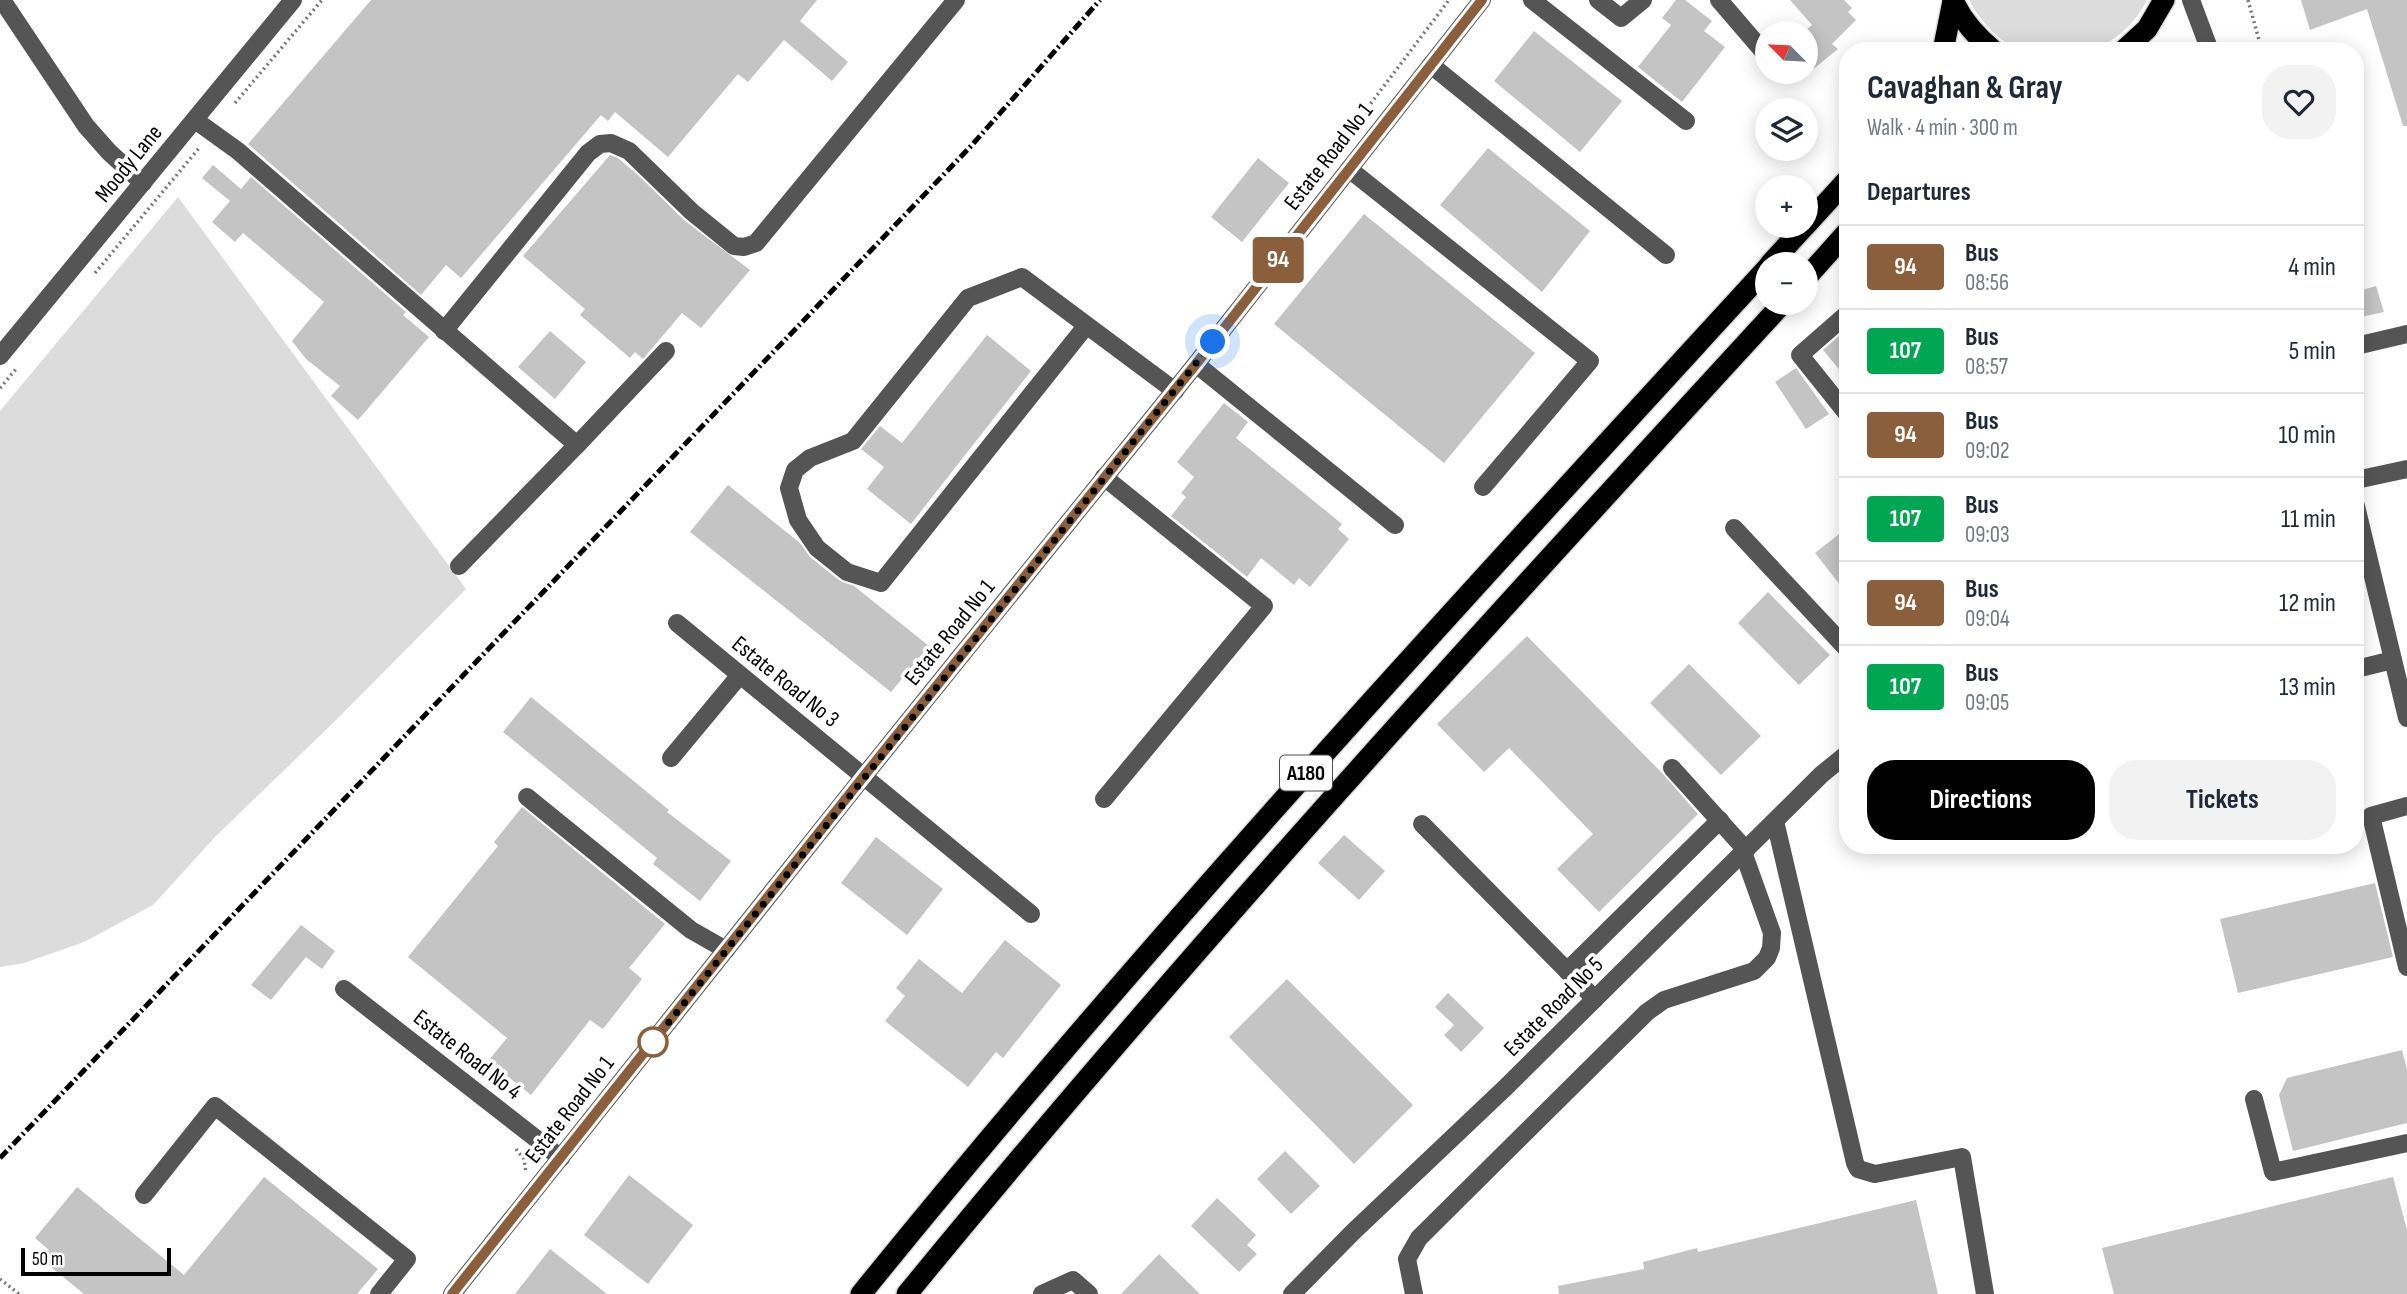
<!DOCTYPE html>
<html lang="en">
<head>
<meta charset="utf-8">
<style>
  :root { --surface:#fff; --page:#f2f2f3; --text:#1f2937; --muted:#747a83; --line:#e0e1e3; --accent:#000 }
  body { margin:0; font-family:"Sofia Sans Condensed",sans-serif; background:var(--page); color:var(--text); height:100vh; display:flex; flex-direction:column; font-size:26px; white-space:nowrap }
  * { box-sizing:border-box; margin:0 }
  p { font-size:23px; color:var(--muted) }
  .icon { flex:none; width:38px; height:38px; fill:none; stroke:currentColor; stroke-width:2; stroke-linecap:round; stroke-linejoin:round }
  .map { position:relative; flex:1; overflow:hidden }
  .details { position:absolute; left:1839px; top:42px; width:525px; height:812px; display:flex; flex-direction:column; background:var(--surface); border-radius:28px; box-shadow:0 4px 18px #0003 }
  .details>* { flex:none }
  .badge { padding:0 14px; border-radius:5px; font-size:24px; line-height:46px }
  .needle { width:46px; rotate:294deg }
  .buttons { position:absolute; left:1755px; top:21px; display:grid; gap:14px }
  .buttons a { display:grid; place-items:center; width:63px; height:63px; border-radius:50%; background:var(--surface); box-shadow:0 4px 18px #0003; font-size:35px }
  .scale { position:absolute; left:21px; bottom:18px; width:150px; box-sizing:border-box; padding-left:7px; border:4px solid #000; border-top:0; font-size:19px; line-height:24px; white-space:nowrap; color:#000; -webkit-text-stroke:5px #fff; paint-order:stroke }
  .you { position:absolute; width:35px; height:35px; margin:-18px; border:5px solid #fff; border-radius:50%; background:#1a73e8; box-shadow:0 0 0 10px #1a73e833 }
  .map>.badge { position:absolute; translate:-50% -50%; box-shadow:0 0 0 4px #fff }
  h2 { padding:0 28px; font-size:26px; line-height:63px }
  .round { display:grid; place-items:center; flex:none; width:74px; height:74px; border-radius:28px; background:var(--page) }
  .headline { display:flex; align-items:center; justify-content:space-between; height:119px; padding:0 28px }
  h1 { font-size:33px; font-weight:700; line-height:52px }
  .primary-button { display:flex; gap:14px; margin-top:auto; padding:14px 28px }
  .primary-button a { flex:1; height:80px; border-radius:28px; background:var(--accent); color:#fff; font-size:28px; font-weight:700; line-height:80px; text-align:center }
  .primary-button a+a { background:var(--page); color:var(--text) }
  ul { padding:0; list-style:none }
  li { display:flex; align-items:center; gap:21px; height:84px; padding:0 28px; border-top:2px solid var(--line) }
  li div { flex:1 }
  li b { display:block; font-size:26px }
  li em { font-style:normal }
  li .badge { min-width:77px; font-weight:700; text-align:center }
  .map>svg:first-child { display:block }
</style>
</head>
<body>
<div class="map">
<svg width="2407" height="1294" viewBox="0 0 2407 1294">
  <rect width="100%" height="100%" fill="#fff"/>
  <!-- green -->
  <g fill="#dcdcdc">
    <path d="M 1969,0 L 2147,0 C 2135,24 2115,42 2089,51 C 2069,51 2047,54 2027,51 C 2002,47 1980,21 1969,0 Z"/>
    <polygon points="178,197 466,589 335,721 215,837 153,905 84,942 24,963 0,967 0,411"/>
  </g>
  <!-- building -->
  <g fill="#c4c4c4">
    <polygon points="371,0 817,0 800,21 848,62 832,81 784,40 748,82 738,74 668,157 615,112 608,121 601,115 461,278 446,265 421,295 248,144"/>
    <polygon points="1676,0 1685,0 1712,21 1704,31 1725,47 1682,102 1638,67 1671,25 1662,18"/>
    <polygon points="1790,0 1844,0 1852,8 1848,12 1856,20 1832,44 1838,49 1806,75 1806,30 1812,25"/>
    <polygon points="2301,0 2407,0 2407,126 2403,126 2367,9 2310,30"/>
    <polygon points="1534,31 1622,101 1580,152 1494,81"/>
    <polygon points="1488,148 1590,231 1542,292 1440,205"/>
    <polygon points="610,155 618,158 639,176 685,221 750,270 701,328 682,313 643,359 635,352 630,358 580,315 585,309 523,256"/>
    <polygon points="1258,158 1289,183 1242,242 1211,217"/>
    <polygon points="213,165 241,189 251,177 406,312 403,315 429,337 358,420 331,396 340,386 306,359 292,341 324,302 243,233 235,242 212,222 230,201 202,178"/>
    <polygon points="1364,214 1535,353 1444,463 1274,324"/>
    <polygon points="2376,286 2384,312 2356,318 2356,292"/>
    <polygon points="1848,328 1848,380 1823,350"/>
    <polygon points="550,331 586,362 555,399 518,367"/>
    <polygon points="987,335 1031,371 911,524 867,489 884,467 861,449 880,426 902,443"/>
    <polygon points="1796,368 1829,414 1806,429 1775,382"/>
    <polygon points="1224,403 1248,422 1236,438 1342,524 1338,529 1349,539 1310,587 1299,578 1294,585 1261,558 1247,577 1171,516 1186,497 1181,493 1194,477 1177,462"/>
    <polygon points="728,485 800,543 810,557 840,581 854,586 929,646 891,692 690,532"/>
    <polygon points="1848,527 1848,595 1815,553"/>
    <polygon points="1768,592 1830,655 1799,685 1738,623"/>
    <polygon points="1527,636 1663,774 1698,814 1599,912 1557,869 1593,834 1509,748 1484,772 1437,724"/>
    <polygon points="1689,664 1761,736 1721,775 1650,703"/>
    <polygon points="531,697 669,810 667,812 731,861 700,901 653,864 657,858 503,732"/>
    <polygon points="522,807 665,924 629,968 642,979 603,1029 590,1020 531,1095 488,1061 507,1038 408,957 498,846 494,842"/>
    <polygon points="1344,835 1385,871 1359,900 1318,863"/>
    <polygon points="876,837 943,889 907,935 841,883"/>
    <polygon points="2375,883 2393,957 2238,993 2220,919"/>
    <polygon points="301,925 335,951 322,969 306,957 271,1000 251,985"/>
    <polygon points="1005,940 1061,985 1003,1058 996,1052 968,1087 885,1021 905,996 896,988 919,959 962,993"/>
    <polygon points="1287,979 1413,1105 1354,1164 1229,1037"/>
    <polygon points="1448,993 1484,1028 1461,1052 1444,1035 1454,1025 1435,1007"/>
    <polygon points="2402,1050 2407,1069 2407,1123 2293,1151 2279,1095 2287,1078"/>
    <polygon points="1285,1151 1320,1186 1291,1214 1257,1179"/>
    <polygon points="629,1175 693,1225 648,1284 584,1235"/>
    <polygon points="264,1177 378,1269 357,1294 84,1294 41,1259 49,1250 35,1238 77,1187 184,1275"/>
    <polygon points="2393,1177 2407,1230 2407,1294 2114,1294 2102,1248"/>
    <polygon points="1217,1198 1256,1235 1247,1245 1257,1254 1239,1272 1191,1226"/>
    <polygon points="1916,1200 1938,1294 1559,1294 1558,1286 1644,1269 1643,1262 1697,1248 1698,1252"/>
    <polygon points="550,1249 607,1294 515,1294"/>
    <polygon points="1159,1254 1200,1294 1121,1294"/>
  </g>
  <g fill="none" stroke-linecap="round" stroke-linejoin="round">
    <!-- highway casing -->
    <g stroke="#dbdbdb" stroke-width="24">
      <g id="highway">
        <path d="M 1953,0 C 1962,21 1976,36 1994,51"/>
        <polyline points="1943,51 1953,1"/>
        <polyline points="2123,51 2147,29 2164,0"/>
        <polyline points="1806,225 1848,179"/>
        <polyline points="1770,264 1805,226"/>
        <polyline points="1806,278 1848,231"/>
        <path d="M 861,1294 C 1149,938 1459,604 1768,267"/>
        <path d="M 907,1294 C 1187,952 1484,628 1783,303"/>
      </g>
    </g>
    <!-- path -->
    <g stroke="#777" stroke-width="3.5" stroke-dasharray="2 3.5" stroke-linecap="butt">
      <polyline points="2248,0 2262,51"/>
      <polyline points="235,103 322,0"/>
      <polyline points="1291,209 1449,0"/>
      <polyline points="95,273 200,147"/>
      <polyline points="0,388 17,368"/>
      <polyline points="516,1149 524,1159 526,1173"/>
      <polyline points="0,1279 19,1294"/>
    </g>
    <!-- minor -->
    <g stroke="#555" stroke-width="18">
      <polyline points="2,0 86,126 109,152 143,183"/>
      <polyline points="1532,0 1686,121"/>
      <polyline points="1598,0 1621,18 1643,0"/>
      <polyline points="1719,0 1768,57"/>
      <polyline points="2191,0 2210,51"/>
      <polyline points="1431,65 1666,255"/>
      <polyline points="195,120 238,151 577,445 666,351"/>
      <polyline points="1349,169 1590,361 1483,487"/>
      <polyline points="1848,313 1800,355 1848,415"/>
      <polyline points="1086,326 881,583 847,572 817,548 798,520 789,488 795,470 810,458 853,441 968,298 1022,277 1175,391"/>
      <polyline points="444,331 588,153 600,144 611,143 629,151 692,212 734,246 744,247 756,243 956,0"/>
      <polyline points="2356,346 2407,334"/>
      <polyline points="0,356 293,0"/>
      <polyline points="1196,364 1395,525"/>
      <polyline points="2356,480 2407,469"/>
      <polyline points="2356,506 2407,718"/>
      <polyline points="1734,528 1848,650"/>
      <polyline points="459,566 577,445"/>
      <polyline points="677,623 1031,914"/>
      <polyline points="2356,669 2393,660"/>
      <polyline points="671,758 740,675"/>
      <polyline points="1672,768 1746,850"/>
      <polyline points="527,797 691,930 726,950"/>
      <polyline points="1104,799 1264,606 1104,477"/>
      <polyline points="2407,806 2371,816 2407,967"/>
      <polyline points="1775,821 1855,1163 1858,1169 1875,1174 1962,1157 1985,1294"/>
      <polyline points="1422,824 1595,999"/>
      <polyline points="1567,971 1720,820"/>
      <polyline points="344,989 561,1158"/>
      <polyline points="2254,1099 2273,1172 2407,1143"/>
      <polyline points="144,1195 215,1106 407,1259 379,1294"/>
      <polyline points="452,1294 864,776 1196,364 1482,0"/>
      <polyline points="1042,1294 1073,1280 1089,1294"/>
      <polyline points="1292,1294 1353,1232 1506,1087 1822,774 1848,753"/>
      <polyline points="1414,1294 1407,1259 1419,1238 1647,1012 1664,1000 1754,971 1767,958 1771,948 1772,933 1743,852"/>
    </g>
    <!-- highway -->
    <use href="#highway" stroke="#000" stroke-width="21"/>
    <!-- rail -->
    <polyline stroke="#000" stroke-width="5" stroke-dasharray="10 3.5 2 3.5" stroke-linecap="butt" points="0,1158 972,145 1100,0"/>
  </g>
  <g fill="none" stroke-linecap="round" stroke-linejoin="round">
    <!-- line casing -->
    <g stroke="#fff" stroke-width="16">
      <polyline id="line" points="452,1294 864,776 1196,364 1482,0"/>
    </g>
    <!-- line -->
    <use href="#line" stroke="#8b5e3c" stroke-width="10"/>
    <!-- walk -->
    <polyline stroke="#000" stroke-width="7" stroke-dasharray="0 12.6" points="653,1042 1213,342"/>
  </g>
  <!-- markers -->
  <circle fill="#fff" stroke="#8b5e3c" stroke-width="3.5" cx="653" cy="1042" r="14"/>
  <g text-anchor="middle" stroke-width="7" stroke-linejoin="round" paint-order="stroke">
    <!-- shield labels -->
    <rect fill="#fff" stroke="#4c4c4c" stroke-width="2" x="1280" y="755.5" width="52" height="35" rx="5"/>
    <g font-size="21" font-weight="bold" fill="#000">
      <text x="1306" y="780">A180</text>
    </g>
    <!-- street labels -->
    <g font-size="23" fill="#000" stroke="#fff">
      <text transform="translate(1328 156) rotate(-52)" y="8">Estate Road No 1</text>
      <text transform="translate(128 163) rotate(-51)" y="8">Moody Lane</text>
      <text transform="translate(949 632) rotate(-51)" y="8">Estate Road No 1</text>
      <text transform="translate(786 681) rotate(39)" y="8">Estate Road No 3</text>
      <text transform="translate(1553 1006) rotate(-45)" y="8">Estate Road No 5</text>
      <text transform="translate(468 1054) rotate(38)" y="8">Estate Road No 4</text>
      <text transform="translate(569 1109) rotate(-52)" y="8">Estate Road No 1</text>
    </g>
  </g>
</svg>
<div class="buttons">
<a><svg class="needle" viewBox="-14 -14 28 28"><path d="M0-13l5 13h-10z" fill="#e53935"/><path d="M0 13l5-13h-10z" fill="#747a83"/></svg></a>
<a><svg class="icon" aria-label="layers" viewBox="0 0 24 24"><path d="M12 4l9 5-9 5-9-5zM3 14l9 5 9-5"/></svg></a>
<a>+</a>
<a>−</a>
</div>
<div class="scale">50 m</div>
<div class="you" style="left:1213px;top:342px"></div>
<b class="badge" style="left:1278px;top:260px;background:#8b5e3c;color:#fff">94</b>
<section class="details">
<div class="headline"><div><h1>Cavaghan &amp; Gray</h1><p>Walk · 4 min · 300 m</p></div><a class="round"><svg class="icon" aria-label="heart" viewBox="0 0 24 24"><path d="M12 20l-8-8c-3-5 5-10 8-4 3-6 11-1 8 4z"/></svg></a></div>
<h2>Departures</h2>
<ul>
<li><span class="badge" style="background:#8b5e3c;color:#fff">94</span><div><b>Bus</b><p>08:56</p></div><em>4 min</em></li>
<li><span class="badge" style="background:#00a651;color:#fff">107</span><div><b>Bus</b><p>08:57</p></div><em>5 min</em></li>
<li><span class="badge" style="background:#8b5e3c;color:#fff">94</span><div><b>Bus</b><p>09:02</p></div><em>10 min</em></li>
<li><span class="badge" style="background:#00a651;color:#fff">107</span><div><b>Bus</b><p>09:03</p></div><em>11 min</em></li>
<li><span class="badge" style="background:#8b5e3c;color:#fff">94</span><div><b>Bus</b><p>09:04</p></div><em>12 min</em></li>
<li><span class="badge" style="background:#00a651;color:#fff">107</span><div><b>Bus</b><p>09:05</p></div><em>13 min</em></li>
</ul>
<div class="primary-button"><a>Directions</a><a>Tickets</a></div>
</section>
</div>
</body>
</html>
